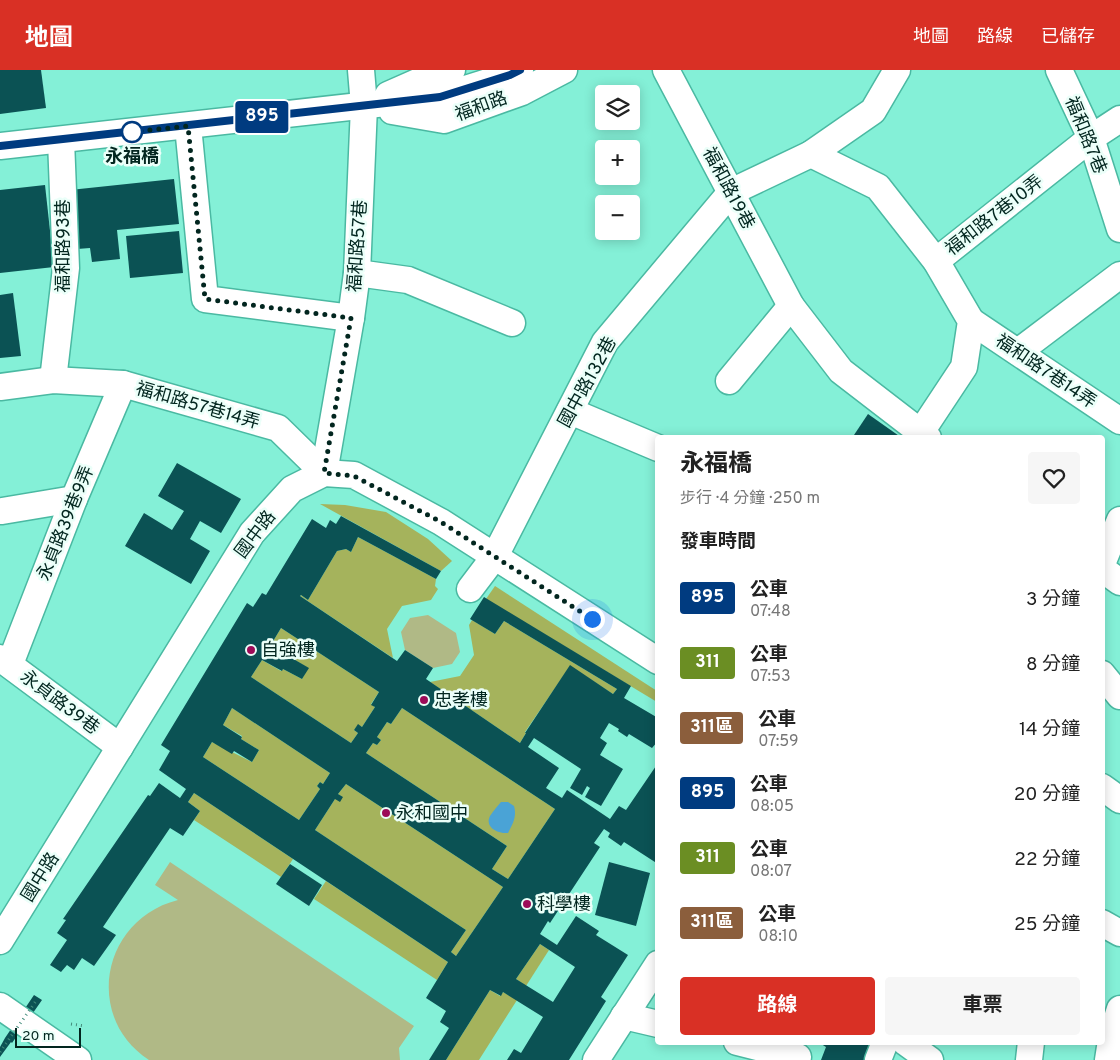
<!DOCTYPE html>
<html lang="zh-TW">
<head>
<meta charset="utf-8">
<style>
  :root { --surface:#fff; --page:#f6f6f6; --text:#222; --muted:#767676; --accent:#d93025 }
  body { margin:0; font-family:Overpass,"Noto Sans TC",sans-serif; background:var(--page); color:var(--text); height:100vh; display:flex; flex-direction:column; font-size:19px; white-space:nowrap }
  * { box-sizing:border-box; margin:0 }
  p { font-size:16px; color:var(--muted) }
  .icon { flex:none; width:28px; height:28px; fill:none; stroke:currentColor; stroke-width:2; stroke-linecap:round; stroke-linejoin:round }
  .map { position:relative; flex:1; overflow:hidden }
  .sheet { position:absolute; left:655px; top:365px; width:450px; height:610px; display:flex; flex-direction:column; background:var(--surface); border-radius:5px; box-shadow:0 2px 12px #0003 }
  .sheet>* { flex:none }
  .badge { padding:0 10px; border-radius:4px; font-size:18px; line-height:32px }
  .buttons { position:absolute; left:595px; top:15px; display:grid; gap:10px }
  .buttons a { display:grid; place-items:center; width:45px; height:45px; border-radius:5px; background:var(--surface); box-shadow:0 2px 12px #0003; font-size:25px }
  .scale { position:absolute; left:15px; bottom:12px; width:66px; box-sizing:border-box; padding-left:5px; border:2px solid #02261f; border-top:0; font-size:14px; line-height:18px; white-space:nowrap; color:#02261f; -webkit-text-stroke:4px #ebfff9; paint-order:stroke }
  .you { position:absolute; width:25px; height:25px; margin:-12px; border:4px solid #fff; border-radius:50%; background:#1a73e8; box-shadow:0 0 0 8px #1a73e833 }
  .map>.badge { position:absolute; translate:-50% -50%; box-shadow:0 0 0 2px #fff }
  h2 { padding:0 25px; font-size:19px; line-height:45px }
  .round { display:grid; place-items:center; flex:none; width:52px; height:52px; border-radius:5px; background:var(--page) }
  .head { display:flex; align-items:center; justify-content:space-between; height:85px; padding:0 25px }
  h1 { font-size:24px; font-weight:700; line-height:38px }
  .action { display:flex; gap:10px; margin-top:auto; padding:10px 25px }
  .action a { flex:1; height:58px; border-radius:5px; background:var(--accent); color:#fff; font-size:20px; font-weight:700; line-height:58px; text-align:center }
  .action a+a { background:var(--page); color:var(--text) }
  ul { padding:0; list-style:none }
  li { display:flex; align-items:center; gap:15px; height:65px; padding:0 25px }
  li div { flex:1 }
  li b { display:block; font-size:19px }
  li em { font-style:normal }
  li .badge { min-width:55px; font-weight:700; text-align:center }
  header { display:flex; align-items:center; gap:30px; box-sizing:border-box; height:70px; padding:0 25px; background:var(--accent); color:#fff }
  header strong { font-size:24px }
  nav { display:flex; gap:28px; margin-inline-start:auto; font-size:18px }
  .map>svg:first-child { display:block }
</style>
</head>
<body>
<header>
<strong>地圖</strong>
<nav><a>地圖</a><a>路線</a><a>已儲存</a></nav>
</header>
<div class="map">
<svg width="1120" height="990" viewBox="0 0 1120 990">
  <rect width="100%" height="100%" fill="#84f0d7"/>
  <!-- green -->
  <g fill="#b0b986">
    <polygon points="428,545 456,563 460,582 452,594 433,598 405,580 401,562 410,548"/>
    <path d="M 170,792 L 414,956 L 399,978 L 400,990 L 149,990 C 83,947 102,849 178,830 L 155,815 Z"/>
  </g>
  <!-- forest -->
  <g fill="#a5b35c">
    <polygon points="320,434 345,435 386,442 428,469 452,491 441,501"/>
    <polygon points="358,467 436,509 435,516 438,519 431,530 402,536 387,559 393,588 300,526 301,525 308,530 337,481 346,479 351,482"/>
    <polygon points="495,516 657,621 657,632 486,529"/>
    <polygon points="472,550 495,564 504,551 617,619 613,624 570,596 525,662 526,663 520,673 430,612 460,606 474,585 469,555"/>
    <polygon points="281,558 379,622 371,634 375,637 362,657 358,655 354,660 358,663 351,673 251,607 262,590 281,601 283,599 302,609 308,598 290,587 291,585 272,573"/>
    <polygon points="232,638 330,703 323,714 320,712 317,716 320,719 299,750 203,687 212,672 252,692 259,680 241,669 242,666 223,655"/>
    <polygon points="402,638 555,739 508,809 492,799 507,776 366,683 373,673 377,675 381,670 377,667 387,652 391,654"/>
    <polygon points="346,714 503,817 456,886 451,882 466,860 315,760 335,729 342,727 338,724"/>
    <polygon points="194,723 293,789 281,807 194,750 200,741 188,732"/>
    <polygon points="326,811 448,892 437,910 314,829"/>
    <polygon points="540,874 549,880 526,916 516,909"/>
    <polygon points="490,920 500,926 503,922 517,930 479,990 446,990"/>
  </g>
  <!-- water -->
  <path fill="#4aa3d6" d="M 501,732 L 508,732 L 514,736 C 517,746 513,754 508,763 C 499,764 484,758 490,746 C 493,741 497,737 501,732 Z"/>
  <!-- building -->
  <g fill="#0b5254" fill-rule="evenodd">
    <polygon points="0,0 41,0 46,38 0,44"/>
    <polygon points="174,109 179,154 117,160 120,189 92,192 90,178 77,179 70,120"/>
    <polygon points="45,115 54,197 0,203 0,120"/>
    <polygon points="179,161 183,203 130,208 126,166"/>
    <polygon points="13,223 21,286 0,288 0,225"/>
    <polygon points="868,344 902,368 852,368"/>
    <polygon points="177,393 241,429 221,463 200,451 190,469 210,481 191,514 125,476 144,443 172,460 184,441 158,426"/>
    <path d="M 341,446 L 441,501 L 436,509 L 358,467 L 351,482 L 346,479 L 337,481 L 308,530 L 301,525 L 300,526 L 397,591 L 405,580 L 433,598 L 426,609 L 520,673 L 526,663 L 525,663 L 570,595 L 613,624 L 617,619 L 504,551 L 495,564 L 470,549 L 484,527 L 631,616 L 624,628 L 658,648 L 658,671 L 652,678 L 629,664 L 627,667 L 618,661 L 619,659 L 609,653 L 600,668 L 607,673 L 600,685 L 623,699 L 601,736 L 585,727 L 590,718 L 587,716 L 582,725 L 570,718 L 581,699 L 534,668 L 528,677 L 559,698 L 546,718 L 562,728 L 567,720 L 610,749 L 619,736 L 626,740 L 658,693 L 658,794 L 624,772 L 621,776 L 608,767 L 610,763 L 604,759 L 594,773 L 600,777 L 550,853 L 548,851 L 540,864 L 557,875 L 576,846 L 599,861 L 596,865 L 628,885 L 601,927 L 606,931 L 569,990 L 507,990 L 514,979 L 521,983 L 543,947 L 503,922 L 501,926 L 490,920 L 446,990 L 429,990 L 449,958 L 440,952 L 446,941 L 426,928 L 448,892 L 194,723 L 188,732 L 200,741 L 183,766 L 170,758 L 103,857 L 116,865 L 94,896 L 82,888 L 74,900 L 67,895 L 61,902 L 50,895 L 67,870 L 57,863 L 66,850 L 63,849 L 148,725 L 150,726 L 159,713 L 180,728 L 186,719 L 159,700 L 170,681 L 161,675 L 247,533 L 253,537 L 262,523 L 266,525 L 312,449 L 326,458 L 330,450 L 336,454 ZM 281,558 L 379,622 L 371,635 L 375,637 L 362,657 L 358,654 L 354,660 L 358,663 L 351,673 L 251,607 L 262,590 L 282,601 L 283,599 L 302,609 L 309,598 L 290,587 L 292,585 L 272,573 ZM 232,638 L 330,703 L 323,714 L 320,712 L 317,716 L 320,719 L 299,750 L 203,687 L 212,672 L 232,684 L 234,681 L 252,692 L 259,680 L 241,669 L 242,667 L 223,655 ZM 402,638 L 555,739 L 508,809 L 492,799 L 507,776 L 366,683 L 373,673 L 377,675 L 381,670 L 377,667 L 387,652 L 391,654 ZM 346,714 L 503,817 L 456,886 L 451,882 L 466,860 L 315,760 L 335,729 L 340,732 L 343,727 L 338,724 ZM 540,874 L 575,897 L 553,932 L 516,909 Z"/>
    <polygon points="609,792 650,803 636,856 595,845"/>
    <polygon points="290,794 322,815 309,836 276,814"/>
    <polygon points="34,925 42,930 12,973 11,972 0,987 0,977 5,968"/>
    <polygon points="818,972 871,972 865,990 821,990 826,977"/>
  </g>
  <g fill="none" stroke-linecap="round" stroke-linejoin="round">
    <!-- minor casing -->
    <g stroke="#4ab9a2" stroke-width="29">
      <g id="minor">
        <polyline points="666,0 791,236 841,301 928,368"/>
        <polyline points="1059,0 1091,68 1120,159"/>
        <polyline points="388,25 433,5 452,0"/>
        <polyline points="392,41 444,50 522,22 564,0"/>
        <polyline points="188,56 205,229 351,248"/>
        <polyline points="0,76 440,27 510,5 520,0"/>
        <polyline points="811,84 878,117 936,191 971,251 964,297 917,368"/>
        <polyline points="936,191 1091,68 1120,49"/>
        <polyline points="357,203 408,210 512,253"/>
        <polyline points="971,251 1120,351"/>
        <polyline points="1018,282 1120,205"/>
        <polyline points="53,310 66,198 61,70"/>
        <polyline points="729,311 791,236"/>
        <polyline points="0,317 53,310 123,314 278,358 324,403"/>
        <polyline points="570,341 658,378"/>
        <polyline points="324,403 351,248 357,203 364,36 361,0"/>
        <polyline points="2,441 74,429"/>
        <polyline points="1102,494 1120,450"/>
        <polyline points="1102,499 1120,512"/>
        <polyline points="470,519 495,486 605,272 731,122 811,84 873,41 897,0"/>
        <polyline points="0,588 120,677"/>
        <polyline points="10,594 74,429 123,314"/>
        <polyline points="1102,604 1120,626"/>
        <polyline points="1102,717 1120,730"/>
        <polyline points="1102,853 1120,863"/>
        <polyline points="0,871 252,463 292,419 324,403 354,405 441,452 658,591"/>
        <polyline points="0,936 78,990"/>
        <polyline points="624,946 658,954"/>
        <polyline points="737,972 798,987"/>
        <polyline points="905,972 930,990"/>
        <polyline points="596,990 658,894"/>
        <polyline points="878,990 885,972"/>
        <polyline points="1029,990 1031,972"/>
        <polyline points="1108,990 1112,964 1120,939"/>
      </g>
    </g>
    <!-- path -->
    <polyline stroke="#448d7c" stroke-width="3" stroke-dasharray="1 4" stroke-linecap="butt" points="71,954 85,956"/>
    <!-- minor -->
    <use href="#minor" stroke="#fff" stroke-width="26"/>
    <!-- path-bridge -->
    <polyline stroke="#448d7c" stroke-width="3" stroke-dasharray="1 4" stroke-linecap="butt" points="0,982 36,931"/>
  </g>
  <g fill="none" stroke-linecap="round" stroke-linejoin="round">
    <!-- line casing -->
    <g stroke="#fff" stroke-width="11">
      <polyline id="line" points="0,76 440,27 510,5 520,0"/>
    </g>
    <!-- line -->
    <use href="#line" stroke="#003b80" stroke-width="8"/>
    <!-- walk -->
    <polyline stroke="#02261f" stroke-width="5" stroke-dasharray="0 9" points="132,62 188,56 205,229 351,248 324,403 354,406 441,452 592,549"/>
  </g>
  <!-- markers -->
  <circle fill="#fff" stroke="#003b80" stroke-width="2.5" cx="132" cy="62" r="10"/>
  <g fill="#9c0b58" stroke="#ebfff9" stroke-width="2">
    <circle cx="251" cy="580" r="5"/>
    <circle cx="424" cy="630" r="5"/>
    <circle cx="386" cy="743" r="5"/>
    <circle cx="527" cy="834" r="5"/>
  </g>
  <g text-anchor="middle" stroke-width="5" stroke-linejoin="round" paint-order="stroke">
    <!-- street labels -->
    <g font-size="18" fill="#02261f" stroke="#ebfff9">
      <text transform="translate(481 36) rotate(-20)" y="6">福和路</text>
      <text transform="translate(1086 65) rotate(68)" y="6">福和路7巷</text>
      <text transform="translate(729 118) rotate(62)" y="6">福和路19巷</text>
      <text transform="translate(994 145) rotate(-38)" y="6">福和路7巷10弄</text>
      <text transform="translate(63 176) rotate(-90)" y="6">福和路93巷</text>
      <text transform="translate(357 176) rotate(-86)" y="6">福和路57巷</text>
      <text transform="translate(1046 301) rotate(34)" y="6">福和路7巷14弄</text>
      <text transform="translate(587 312) rotate(-61)" y="6">國中路132巷</text>
      <text transform="translate(198 335) rotate(16)" y="6">福和路57巷14弄</text>
      <text transform="translate(65 453) rotate(-68)" y="6">永貞路39巷9弄</text>
      <text transform="translate(255 464) rotate(-53)" y="6">國中路</text>
      <text transform="translate(60 632) rotate(37)" y="6">永貞路39巷</text>
      <text transform="translate(40 807) rotate(-58)" y="6">國中路</text>
    </g>
    <!-- stop labels -->
    <g font-size="18" font-weight="bold" fill="#02261f" stroke="#ebfff9">
      <text x="132" y="92">永福橋</text>
    </g>
    <!-- poi labels -->
    <g font-size="18" fill="#02261f" stroke="#ebfff9" text-anchor="start">
      <text x="261" y="586">自強樓</text>
      <text x="434" y="636">忠孝樓</text>
      <text x="396" y="749">永和國中</text>
      <text x="537" y="840">科學樓</text>
    </g>
  </g>
</svg>
<div class="buttons">
<a><svg class="icon" aria-label="layers" viewBox="0 0 24 24"><path d="M12 4l9 5-9 5-9-5zM3 14l9 5 9-5"/></svg></a>
<a>+</a>
<a>−</a>
</div>
<div class="scale">20 m</div>
<div class="you" style="left:592px;top:549px"></div>
<b class="badge" style="left:262px;top:47px;background:#003b80;color:#fff">895</b>
<section class="sheet">
<div class="head"><div><h1>永福橋</h1><p>步行 · 4 分鐘 · 250 m</p></div><a class="round"><svg class="icon" aria-label="heart" viewBox="0 0 24 24"><path d="M12 20l-8-8c-3-5 5-10 8-4 3-6 11-1 8 4z"/></svg></a></div>
<h2>發車時間</h2>
<ul>
<li><span class="badge" style="background:#003b80;color:#fff">895</span><div><b>公車</b><p>07:48</p></div><em>3 分鐘</em></li>
<li><span class="badge" style="background:#6b8e23;color:#fff">311</span><div><b>公車</b><p>07:53</p></div><em>8 分鐘</em></li>
<li><span class="badge" style="background:#8b5e3c;color:#fff">311區</span><div><b>公車</b><p>07:59</p></div><em>14 分鐘</em></li>
<li><span class="badge" style="background:#003b80;color:#fff">895</span><div><b>公車</b><p>08:05</p></div><em>20 分鐘</em></li>
<li><span class="badge" style="background:#6b8e23;color:#fff">311</span><div><b>公車</b><p>08:07</p></div><em>22 分鐘</em></li>
<li><span class="badge" style="background:#8b5e3c;color:#fff">311區</span><div><b>公車</b><p>08:10</p></div><em>25 分鐘</em></li>
</ul>
<div class="action"><a>路線</a><a>車票</a></div>
</section>
</div>
</body>
</html>
